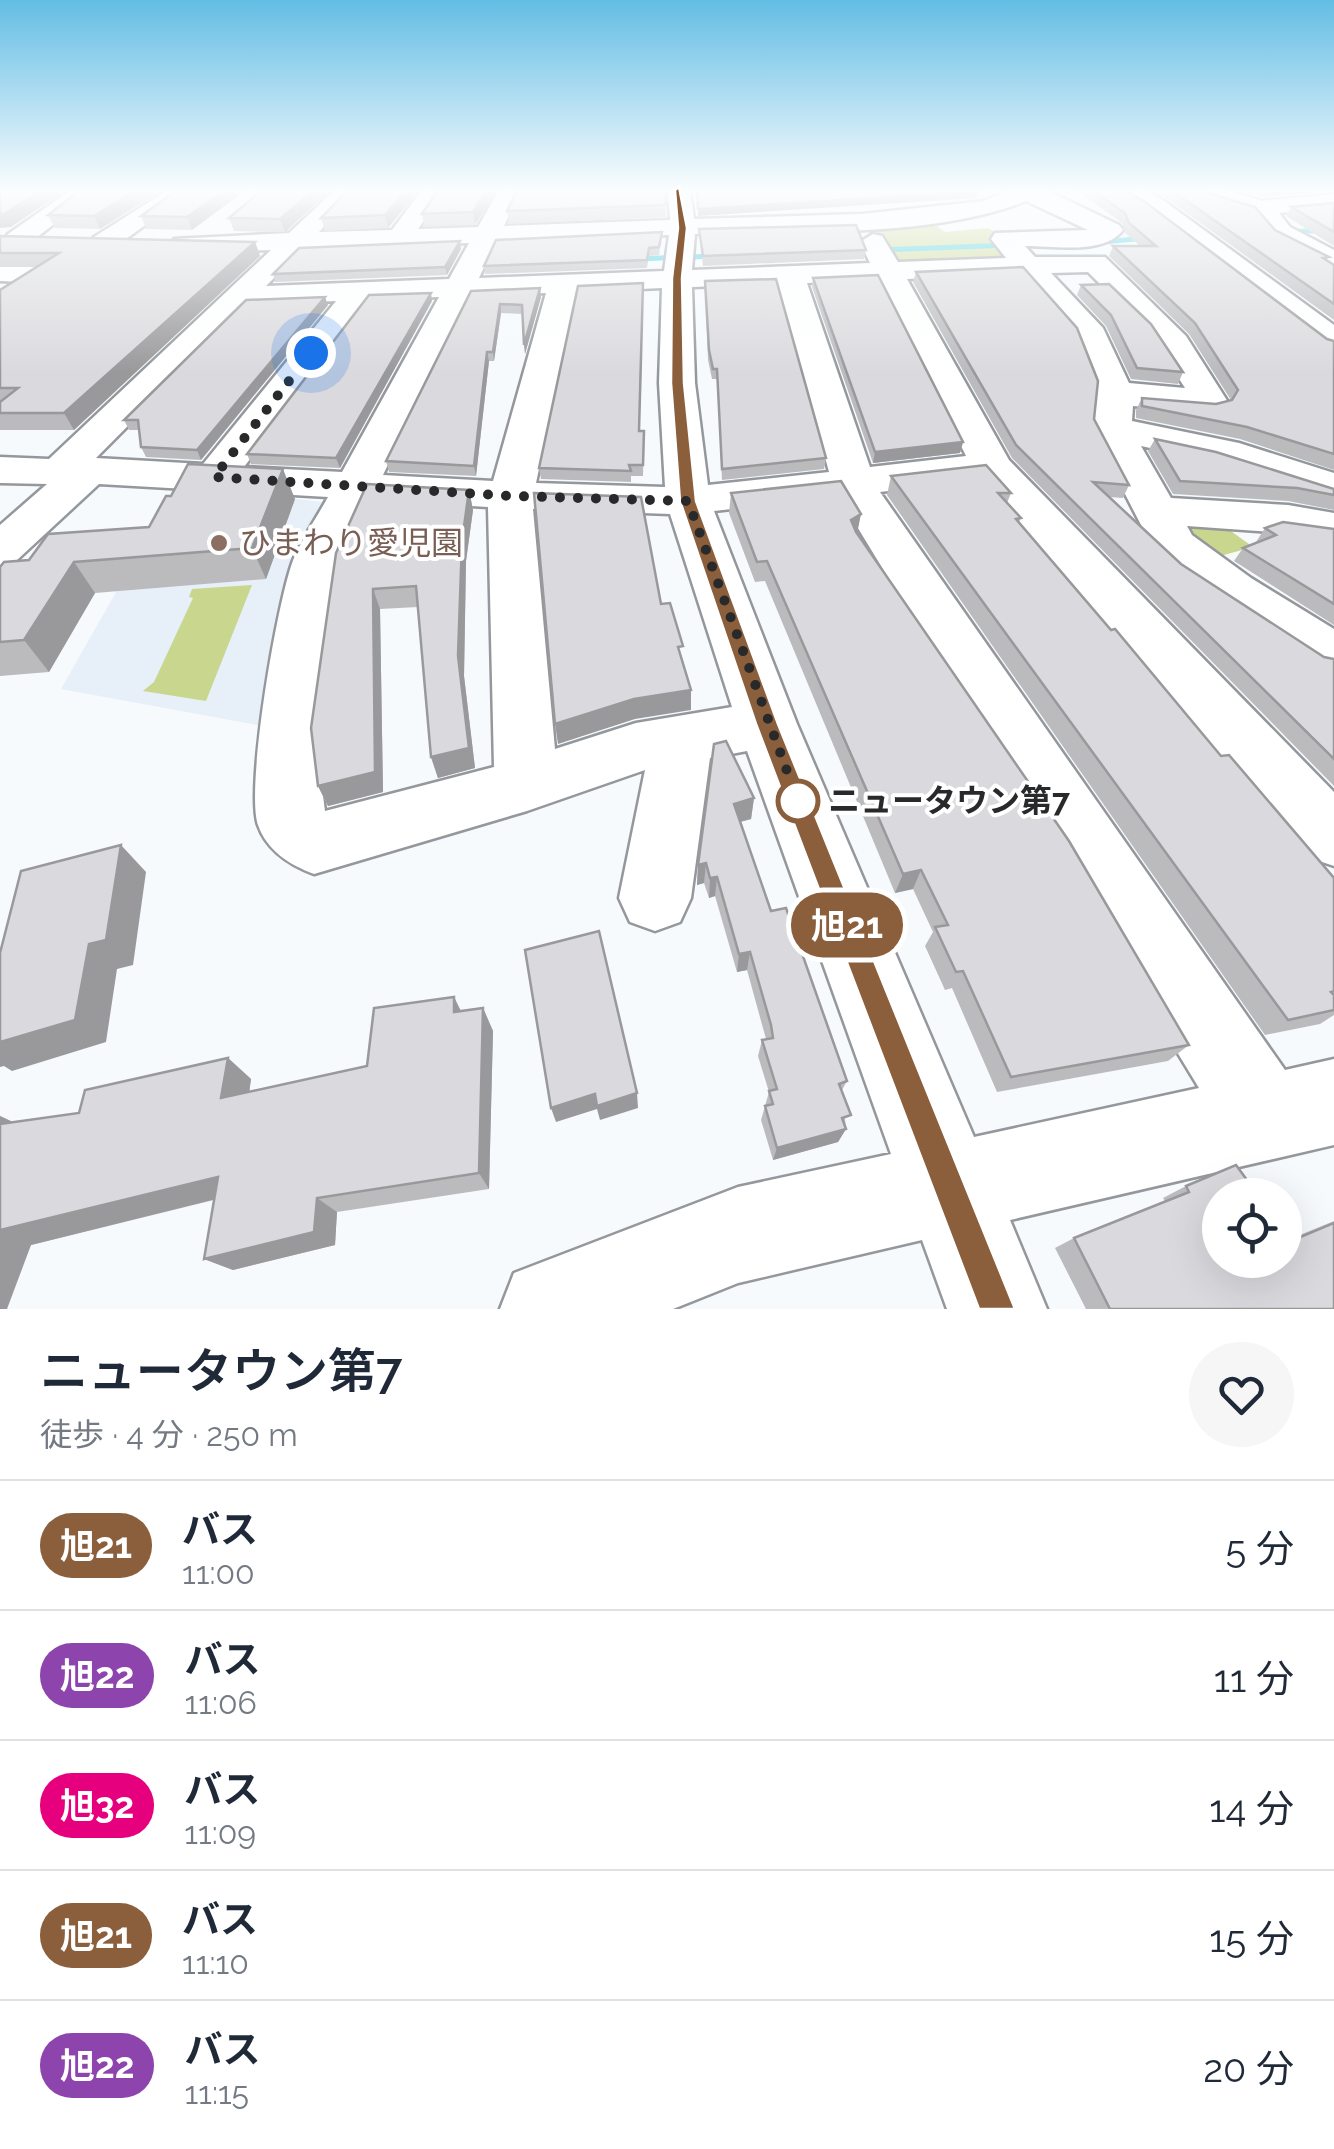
<!DOCTYPE html>
<html lang="ja">
<head>
<meta charset="utf-8">
<style>
  :root { --surface:#fff; --page:#f6f6f7; --text:#1f2937; --muted:#747a83; --line:#e0e1e3 }
  body { margin:0; font-family:Raleway,"Noto Sans JP",sans-serif; background:var(--page); color:var(--text); height:100vh; display:flex; flex-direction:column; font-size:38px; white-space:nowrap }
  * { box-sizing:border-box; margin:0 }
  p { font-size:32px; color:var(--muted) }
  .icon { flex:none; width:55px; height:55px; fill:none; stroke:currentColor; stroke-width:2; stroke-linecap:round; stroke-linejoin:round }
  .map { position:relative; height:1309px; overflow:hidden }
  .details { display:flex; flex-direction:column; background:var(--surface); flex:1 }
  .details>* { flex:none }
  .badge { padding:0 20px; border-radius:32px; font-size:35px; line-height:65px }
  .controls { position:absolute; left:1202px; top:1178px; display:grid; gap:20px }
  .controls a { display:grid; place-items:center; width:100px; height:100px; border-radius:50%; background:var(--surface); box-shadow:0 10px 40px #0002; font-size:50px }
  .you { position:absolute; width:50px; height:50px; margin:-25px; border:8px solid #fff; border-radius:50%; background:#1a73e8; box-shadow:0 0 0 15px #1a73e833 }
  .map>.badge { position:absolute; translate:-50% -50%; box-shadow:0 0 0 5px #fff }
  .round { display:grid; place-items:center; flex:none; width:105px; height:105px; border-radius:52px; background:var(--page) }
  .summary { display:flex; align-items:center; justify-content:space-between; height:170px; padding:0 40px }
  h1 { font-size:48px; font-weight:600; line-height:75px }
  ul { padding:0; list-style:none }
  li { display:flex; align-items:center; gap:30px; height:130px; padding:0 40px; border-top:2px solid var(--line) }
  li div { flex:1 }
  li b { display:block; font-size:38px }
  li em { font-style:normal }
  li .badge { min-width:110px; font-weight:700; text-align:center }
  .map>svg:first-child { display:block }
</style>
</head>
<body>
<div class="map">
<svg width="1334" height="1309" viewBox="0 0 1334 1309">
  <rect width="100%" height="100%" fill="#f6fafd"/>
  <!-- built -->
  <polygon fill="#e7eff9" points="177,485 330,503 273,728 61,689"/>
  <!-- green -->
  <g fill="#c9d78e">
    <polygon points="933,223 945,232 988,228 996,233 988,237 1010,257 901,262 887,254 876,227"/>
    <polygon points="1166,522 1224,526 1253,547 1202,561"/>
    <polygon points="252,585 206,701 143,691 154,682 193,598 189,597 192,589"/>
  </g>
  <g fill="none" stroke-linecap="round" stroke-linejoin="round">
    <!-- stream -->
    <g stroke="#3ccbdd" stroke-width="5">
      <polyline points="1283,232 1334,230"/>
      <polyline points="1094,243 1145,238"/>
      <polyline points="879,250 1010,245"/>
      <polyline points="634,259 715,256"/>
    </g>
    <!-- minor casing -->
    <g stroke="#94979b" stroke-width="5">
      <g id="minor">
        <polygon points="71,190 97,190 26,246 8,246 4,240 8,234"/>
        <polygon points="168,190 194,190 112,249 94,249 90,243 94,237"/>
        <path d="M 335,190 L 359,190 L 319,232 L 392,230 L 422,190 L 445,190 L 418,229 L 478,227 L 499,190 L 521,190 L 504,226 L 670,220 L 668,190 L 690,190 L 694,219 L 862,214 L 984,201 L 1009,190 L 1046,190 L 1119,225 L 1123,230 C 1104,255 1055,246 1025,246 L 1035,257 L 1105,257 L 1186,336 L 1228,402 L 1222,410 L 1209,413 L 1133,406 L 1132,421 L 1239,443 L 1334,473 L 1334,501 L 1210,461 L 1141,446 L 1171,498 L 1288,505 L 1334,513 L 1334,541 L 1288,533 L 1187,526 L 1192,535 L 1251,578 L 1334,629 L 1334,673 L 1315,668 L 1215,602 L 1156,554 L 1092,430 L 1097,393 L 1076,338 L 1021,274 L 907,279 L 1009,460 L 1334,792 L 1334,866 L 1310,858 L 981,480 L 880,492 L 1285,1070 L 1334,1059 L 1334,1145 L 1010,1220 L 1047,1309 L 947,1309 L 922,1240 L 738,1283 L 673,1309 L 500,1309 L 514,1273 L 738,1187 L 891,1154 L 747,751 L 710,758 L 691,898 L 680,922 L 655,931 L 630,922 L 619,898 L 645,770 L 527,811 L 314,874 C 290,865 267,851 258,825 C 245,788 278,596 294,558 C 303,537 317,517 328,497 L 99,484 L 17,560 L 0,565 L 0,525 L 47,484 L 0,483 L 0,457 L 49,459 L 271,250 L 183,253 L 174,251 L 170,245 L 174,239 L 289,233 ZM 1026,201 L 1088,230 L 995,233 L 991,239 L 1006,258 L 898,262 L 882,236 L 873,234 L 860,242 L 870,263 L 692,270 L 695,234 C 795,231 934,238 1026,201 ZM 669,235 L 664,271 L 479,278 L 496,242 ZM 469,243 L 449,279 L 266,286 L 303,249 ZM 1088,272 L 1149,333 L 1185,388 L 1129,383 L 1103,328 L 1051,273 ZM 879,280 L 966,456 L 870,467 L 807,283 ZM 778,284 L 829,472 L 708,485 L 695,383 L 692,287 ZM 662,288 L 659,383 L 665,487 L 536,483 L 576,292 ZM 546,293 L 493,481 L 383,475 L 470,296 ZM 439,297 L 342,472 L 244,467 L 369,300 ZM 336,301 L 203,464 L 96,458 L 248,305 ZM 839,497 L 1199,1088 L 974,1137 L 797,724 L 714,511 ZM 371,500 L 488,507 L 494,767 L 325,811 L 317,749 L 341,561 ZM 533,509 L 670,514 L 732,707 L 636,723 L 555,749 Z"/>
        <polygon points="1114,190 1143,190 1160,198 1334,325 1334,351 1322,348 1144,208"/>
        <polygon points="1192,190 1226,190 1262,201 1334,194 1334,208 1279,213 1290,227 1334,250 1334,269 1272,237 1253,213 1195,195"/>
        <polygon points="0,263 104,268 118,277 104,286 0,281"/>
      </g>
    </g>
    <!-- minor -->
    <use href="#minor" fill="#fff" fill-rule="evenodd"/>
  </g>
  <!-- wall -->
  <g fill="#bbbbbe">
    <polygon points="162,190 100,229 55,228 48,215"/>
    <polygon points="177,190 192,230 146,229 141,216"/>
    <polygon points="331,190 285,232 234,231 229,218"/>
    <polygon points="419,190 388,228 325,231 321,218"/>
    <polygon points="438,190 497,190 475,225 424,227 422,214"/>
    <polygon points="665,190 666,217 509,224 507,211"/>
    <polygon points="1076,190 1125,190 1327,339 1334,341 1334,470 1240,439 1136,418 1136,410 1142,398 1216,404 1231,400 1189,334 1109,256 1113,246 1140,246 1125,233 1122,223"/>
    <polygon points="1151,190 1199,190 1275,230 1334,265 1334,320 1162,195"/>
    <polygon points="1238,190 1334,190 1262,197"/>
    <polygon points="1334,203 1334,246 1286,216 1291,207"/>
    <polygon points="699,229 866,250 864,259 703,266"/>
    <polygon points="662,232 659,255 649,256 647,268 485,274 484,266"/>
    <polygon points="0,236 255,242 260,256 74,430 0,430 0,290 37,267 0,267"/>
    <polygon points="460,241 461,249 447,275 275,282 273,274"/>
    <polygon points="916,272 1094,419 1129,485 1123,498 1109,497 1181,564 1324,657 1334,659 1334,786 1012,458 913,282"/>
    <polygon points="813,278 963,442 960,453 873,463 812,287"/>
    <polygon points="705,281 826,458 824,469 722,480 717,379 712,379 708,360"/>
    <polygon points="1081,285 1183,372 1178,384 1131,379 1106,326 1077,295"/>
    <polygon points="540,288 541,297 525,354 523,314 501,313 494,361 489,361 476,476 389,472 386,461 471,291"/>
    <polygon points="432,301 340,468 251,464 247,454"/>
    <polygon points="328,305 201,460 146,457 141,447 139,430 129,430 124,420"/>
    <polygon points="639,431 644,431 643,476 631,476 631,482 541,479 539,468"/>
    <polygon points="1155,439 1334,489 1334,510 1288,501 1173,494 1148,451"/>
    <polygon points="891,476 1011,493 1007,503 1021,518 1019,522 1221,756 1334,878 1334,1015 1320,1024 1265,1035 887,495"/>
    <polygon points="469,490 473,510 466,561 464,676 475,768 438,778 431,757 418,607 380,609 383,792 328,806 318,786 336,553"/>
    <polygon points="731,493 857,534 1189,1045 1168,1061 997,1092 952,988 945,990 925,946 933,932 913,889 895,893 765,581 755,582 729,513"/>
    <polygon points="295,499 266,579 95,593 49,672 0,676 0,567 149,527"/>
    <polygon points="1265,528 1334,529 1334,625 1234,561 1243,548 1256,542"/>
    <polygon points="754,798 751,819 740,822 771,911 847,1081 842,1090 846,1129 838,1142 773,1160 761,1120 769,1092 758,1056 762,1040 766,1039 747,970 737,972 715,896 709,898 704,883 697,885 698,865"/>
    <polygon points="454,997 461,1011 483,1008 493,1031 489,1189 337,1212 335,1245 233,1270 204,1259 214,1200 31,1245 0,1309 0,1116 13,1122 79,1113 228,1058 251,1079 249,1092 367,1066"/>
    <polygon points="1186,1186 1290,1239 1334,1221 1334,1309 1086,1309 1055,1248 1074,1238 1165,1201 1163,1198"/>
  </g>
  <!-- shaded-wall -->
  <g fill="#99989b">
    <polygon points="41,190 66,190 11,227 0,228 0,214"/>
    <polygon points="137,190 162,190 100,229 94,216"/>
    <polygon points="225,190 246,190 192,230 187,217"/>
    <polygon points="314,190 331,190 285,232 280,219"/>
    <polygon points="407,190 419,190 388,228 385,215"/>
    <polygon points="487,190 497,190 475,225 473,212"/>
    <polygon points="1266,190 1334,190 1334,191 1262,197"/>
    <polygon points="978,191 976,198 698,216 698,209"/>
    <polygon points="460,241 461,249 447,275 445,267"/>
    <polygon points="255,242 260,256 74,430 64,413"/>
    <polygon points="540,288 541,297 525,354 524,345"/>
    <polygon points="431,293 432,301 340,468 336,458"/>
    <polygon points="325,297 328,305 201,460 197,450"/>
    <polygon points="500,304 501,313 494,361 493,352"/>
    <polygon points="487,352 489,361 476,476 474,466"/>
    <polygon points="963,442 960,453 873,463 875,452"/>
    <polygon points="283,469 295,499 266,579 252,548"/>
    <polygon points="469,490 473,510 466,561 464,676 475,768 438,778 431,757 458,656 462,541"/>
    <polygon points="861,514 857,534 851,520"/>
    <polygon points="74,562 95,593 49,672 24,640"/>
    <polygon points="373,589 380,609 383,792 328,806 318,786"/>
    <polygon points="691,690 691,710 635,719 558,744 555,724 634,699"/>
    <polygon points="754,798 751,819 732,824 734,804"/>
    <polygon points="121,845 146,872 133,965 117,969 106,1042 12,1071 4,1066 0,1067 0,1042 89,944"/>
    <polygon points="706,863 704,883 697,885 698,865"/>
    <polygon points="921,870 913,889 895,893 903,874"/>
    <polygon points="717,877 715,896 709,898 710,878"/>
    <polygon points="750,952 747,970 737,972 739,954"/>
    <polygon points="454,997 465,1020 454,1012"/>
    <polygon points="483,1008 493,1031 489,1189 479,1173"/>
    <polygon points="228,1058 251,1079 246,1117 221,1098"/>
    <polygon points="637,1093 638,1108 600,1120 597,1109 556,1122 551,1108 595,1094"/>
    <polygon points="0,1116 19,1125 0,1140"/>
    <polygon points="846,1129 838,1142 773,1160 777,1148"/>
    <polygon points="218,1177 244,1192 31,1245 7,1309 0,1309 0,1230"/>
    <polygon points="317,1198 337,1212 335,1245 233,1270 204,1259"/>
  </g>
  <!-- building -->
  <g fill="#dad9dd" stroke="#99989b" stroke-width="2.5">
    <polygon points="0,190 41,190 4,214 0,214"/>
    <polygon points="80,190 137,190 94,216 48,215"/>
    <polygon points="177,190 225,190 187,217 141,216"/>
    <polygon points="262,190 314,190 280,219 229,218"/>
    <polygon points="348,190 407,190 385,215 321,218"/>
    <polygon points="438,190 487,190 473,212 422,214"/>
    <polygon points="517,190 665,190 666,205 507,211"/>
    <polygon points="697,190 977,190 978,191 698,209"/>
    <polygon points="1092,190 1125,190 1145,202 1327,339 1334,341 1334,454 1247,427 1142,406 1142,398 1216,404 1232,400 1238,390 1195,323 1113,246 1156,246 1129,223 1125,213"/>
    <polygon points="1171,190 1199,190 1255,207 1275,230 1329,257 1323,258 1334,265 1334,304"/>
    <polygon points="1334,203 1334,232 1291,207"/>
    <polygon points="856,225 866,250 703,256 699,229"/>
    <polygon points="662,232 659,247 649,248 647,260 484,266 496,240"/>
    <polygon points="0,236 255,242 64,413 0,413 0,402 18,388 0,388 0,290 59,253 0,253"/>
    <polygon points="460,241 445,267 273,274 299,248"/>
    <polygon points="1023,267 1077,328 1098,381 1094,419 1129,485 1093,482 1181,564 1324,657 1334,659 1334,759 1016,445 916,272"/>
    <polygon points="878,275 963,442 875,452 813,278"/>
    <polygon points="776,279 826,458 722,469 717,369 713,369 709,350 705,281"/>
    <polygon points="643,283 639,431 644,431 643,465 629,465 631,471 539,468 578,286"/>
    <polygon points="1109,284 1151,324 1183,372 1137,368 1111,315 1081,285"/>
    <polygon points="540,288 524,345 522,305 500,304 493,352 487,352 474,466 386,461 471,291"/>
    <polygon points="431,293 336,458 247,454 369,295"/>
    <polygon points="325,297 197,450 141,447 138,420 124,420 246,300"/>
    <polygon points="1155,439 1216,452 1334,489 1334,495 1297,488 1180,481"/>
    <polygon points="188,464 283,469 252,548 74,562 24,640 0,642 0,567 4,562 29,560 48,534 149,527 166,496 171,496"/>
    <polygon points="986,465 1011,493 998,493 1021,518 1016,519 1111,630 1115,629 1221,756 1229,755 1334,878 1334,991 1331,992 1334,995 1334,1010 1288,1020 891,476"/>
    <polygon points="841,481 861,514 851,520 856,532 1069,841 1189,1045 1011,1077 963,971 956,972 935,927 948,925 921,870 903,874 767,561 757,562 731,493"/>
    <polygon points="367,484 469,490 462,541 458,656 469,748 431,757 416,586 373,589 375,772 318,786 311,728 336,553"/>
    <polygon points="534,493 641,497 661,604 670,603 683,646 678,647 691,690 634,699 555,724"/>
    <polygon points="1283,522 1334,529 1334,604 1243,548 1276,535 1265,528"/>
    <polygon points="726,741 754,798 734,804 771,911 786,908 847,1081 839,1084 851,1115 842,1118 846,1129 777,1148 765,1106 773,1104 769,1091 777,1089 762,1040 773,1038 771,1025 750,952 739,954 717,877 710,878 706,863 698,865 714,744"/>
    <polygon points="121,845 106,940 89,944 75,1020 0,1042 0,953 21,871"/>
    <polygon points="599,931 637,1093 597,1106 595,1094 551,1108 525,950"/>
    <polygon points="454,997 454,1012 483,1008 479,1173 317,1198 314,1232 204,1259 218,1177 0,1230 0,1124 79,1113 85,1090 228,1058 221,1098 367,1066 374,1008"/>
    <polygon points="1236,1165 1258,1195 1220,1195 1220,1260 1285,1260 1285,1232 1291,1241 1334,1223 1334,1309 1110,1309 1074,1238 1189,1192 1186,1186"/>
  </g>
  <!-- sky -->
  <linearGradient id="sky" x2="0" y2="1"><stop stop-color="#63bde4"/><stop offset="0.51" stop-color="#fbfdfe"/><stop offset="1" stop-color="#fbfdfe" stop-opacity="0"/></linearGradient>
  <rect width="1334" height="373" fill="url(#sky)"/>
  <!-- line -->
  <polygon fill="#8b5e3c" stroke="#fff" stroke-width="2.5" points="679,187 687,228 682,278 684,383 696,501 778,724 1015,1309 979,1309 756,724 680,501 671,383 672,278 678,228 675,190"/>
  <g fill="none" stroke-linecap="round" stroke-linejoin="round">
    <!-- walk -->
    <polyline stroke="#28292a" stroke-width="10" stroke-dasharray="0 18" points="311,353 214,477 511,496 688,501 798,801"/>
  </g>
  <!-- markers -->
  <circle fill="#8d6e63" stroke="#fff" stroke-width="4" cx="219" cy="543" r="10"/>
  <circle fill="#fff" stroke="#8b5e3c" stroke-width="5" cx="798" cy="801" r="20"/>
  <g text-anchor="middle" stroke-width="8" stroke-linejoin="round" paint-order="stroke">
    <!-- education labels -->
    <g font-size="32" fill="#785e54" stroke="#fff" text-anchor="start">
      <text x="239" y="554">ひまわり愛児園</text>
    </g>
    <!-- stop labels -->
    <g font-size="32" font-weight="bold" fill="#28292a" stroke="#fff" text-anchor="start">
      <text x="828" y="812">ニュータウン第7</text>
    </g>
  </g>
</svg>
<div class="controls">
<a><svg class="icon" aria-label="locate" viewBox="0 0 24 24"><circle cx="12" cy="12" r="6"/><path d="M12 2v4M12 18v4M2 12h4M18 12h4"/></svg></a>
</div>
<div class="you" style="left:311px;top:353px"></div>
<b class="badge" style="left:847px;top:925px;background:#8b5e3c;color:#fff">旭21</b>
</div>
<section class="details">
<div class="summary"><div><h1>ニュータウン第7</h1><p>徒歩 · 4 分 · 250 m</p></div><a class="round"><svg class="icon" aria-label="heart" viewBox="0 0 24 24"><path d="M12 20l-8-8c-3-5 5-10 8-4 3-6 11-1 8 4z"/></svg></a></div>
<ul>
<li><span class="badge" style="background:#8b5e3c;color:#fff">旭21</span><div><b>バス</b><p>11:00</p></div><em>5 分</em></li>
<li><span class="badge" style="background:#8e44ad;color:#fff">旭22</span><div><b>バス</b><p>11:06</p></div><em>11 分</em></li>
<li><span class="badge" style="background:#e6007e;color:#fff">旭32</span><div><b>バス</b><p>11:09</p></div><em>14 分</em></li>
<li><span class="badge" style="background:#8b5e3c;color:#fff">旭21</span><div><b>バス</b><p>11:10</p></div><em>15 分</em></li>
<li><span class="badge" style="background:#8e44ad;color:#fff">旭22</span><div><b>バス</b><p>11:15</p></div><em>20 分</em></li>
</ul>
</section>
</body>
</html>
